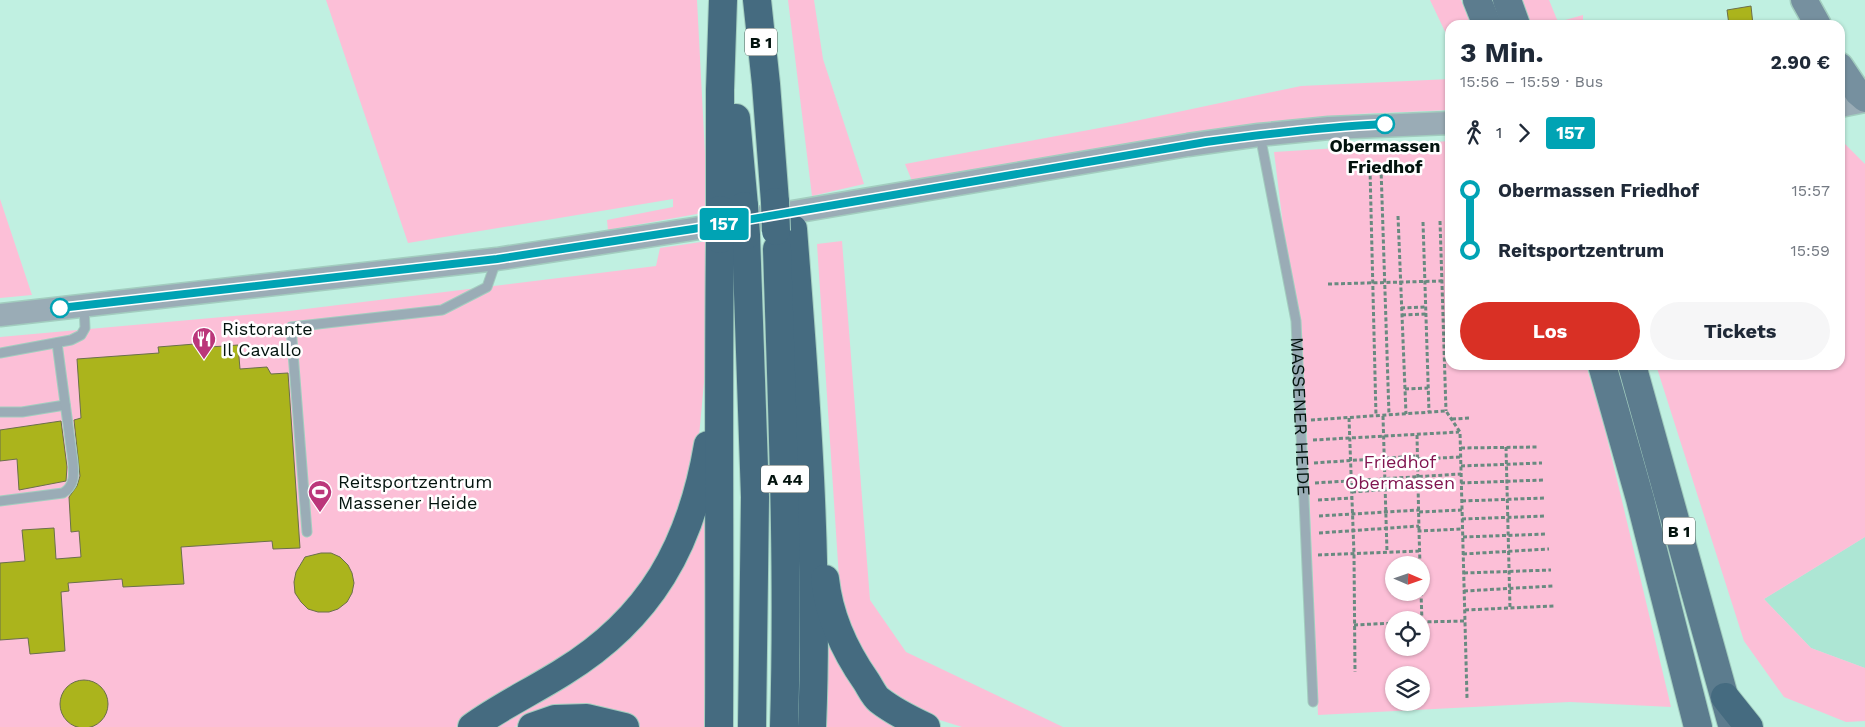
<!DOCTYPE html>
<html lang="de">
<head>
<meta charset="utf-8">
<style>
  :root { --surface:#fff; --page:#f6f6f7; --text:#1f2937; --muted:#747a83; --accent:#d93025 }
  body { margin:0; font-family:"Work Sans",sans-serif; background:var(--page); color:var(--text); height:100vh; display:flex; flex-direction:column; font-size:19px; white-space:nowrap }
  * { box-sizing:border-box; margin:0 }
  p { font-size:16px; color:var(--muted) }
  .icon { flex:none; width:28px; height:28px; fill:none; stroke:currentColor; stroke-width:2; stroke-linecap:round; stroke-linejoin:round }
  .map { position:relative; flex:1; overflow:hidden }
  .side { position:absolute; left:1445px; top:20px; width:400px; height:350px; display:flex; flex-direction:column; background:var(--surface); border-radius:15px; box-shadow:0 1px 4px #0004 }
  .side>* { flex:none }
  .badge { padding:0 10px; border-radius:4px; font-size:18px; line-height:32px }
  .needle { width:32px; rotate:92deg }
  .tools { position:absolute; left:1385px; top:556px; display:grid; gap:10px }
  .tools a { display:grid; place-items:center; width:45px; height:45px; border-radius:50%; background:var(--surface); box-shadow:0 1px 4px #0004; font-size:25px }
  .map>.badge { position:absolute; translate:-50% -50%; box-shadow:0 0 0 2px #fff }
  .legs { display:flex; align-items:center; gap:8px; height:55px; padding:0 15px; font-size:16px }
  .legs p { margin-inline-start:auto }
  .headline { display:flex; align-items:center; justify-content:space-between; height:85px; padding:0 15px }
  h1 { font-size:28px; font-weight:700; line-height:38px }
  .primary-button { display:flex; gap:10px; margin-top:auto; padding:10px 15px }
  .primary-button a { flex:1; height:58px; border-radius:30px; background:var(--accent); color:#fff; font-size:20px; font-weight:700; line-height:58px; text-align:center }
  .primary-button a+a { background:var(--page); color:var(--text) }
  ul { padding:0 15px; list-style:none }
  li { display:flex; align-items:center; gap:18px; height:60px; font-size:19px }
  li i { display:grid; place-items:center; width:8px; height:100%; margin:0 6px; background:currentColor }
  li i::after { content:''; width:12px; height:12px; margin:-6px; border:4px solid; border-radius:50%; background:var(--surface) }
  li p { margin-inline-start:auto }
  li:first-child i { background:linear-gradient(#0000 50%,currentColor 0) }
  li:last-child i { background:linear-gradient(currentColor 50%,#0000 0) }
  .map>svg:first-child { display:block }
</style>
</head>
<body>
<div class="map">
<svg width="1865" height="727" viewBox="0 0 1865 727">
  <rect width="100%" height="100%" fill="#c0f0e1"/>
  <!-- built -->
  <polygon fill="#ade6d4" points="1865,537 1865,668 1811,648 1764,599"/>
  <!-- green -->
  <g fill="#fcbfd7" fill-rule="evenodd">
    <polygon points="326,0 697,0 708,212 608,230 607,220 673,207 673,199 408,243"/>
    <polygon points="788,0 814,0 823,59 864,184 812,196"/>
    <polygon points="1430,0 1461,0 1471,25 1450,25 1450,42"/>
    <polygon points="1519,0 1549,0 1558,22 1583,15 1583,25 1529,25"/>
    <polygon points="1450,79 1450,110 1358,114 1214,132 912,181 905,164 1121,124 1301,86"/>
    <polygon points="1840,139 1865,164 1865,537 1764,599 1811,648 1865,668 1865,721 1846,722 1784,697 1744,641 1656,365 1840,365"/>
    <path d="M 1450,141 L 1450,365 L 1586,365 L 1603,421 L 1671,707 L 1570,702 L 1318,715 L 1306,411 L 1274,152 ZM 1394,565 L 1421,565 L 1421,592 L 1394,592 ZM 1394,620 L 1421,620 L 1421,648 L 1394,648 ZM 1394,675 L 1421,675 L 1421,702 L 1394,702 Z"/>
    <polygon points="0,199 32,295 0,298"/>
    <polygon points="708,241 707,350 698,447 662,554 619,613 547,669 470,713 456,727 0,727 0,337 289,311 656,266 660,248"/>
    <polygon points="842,241 870,600 906,652 1063,727 962,727 930,717 889,689 857,649 840,593 817,244"/>
    <polygon points="712,501 707,727 634,727 549,716 514,727 481,727 567,676"/>
    <polygon points="828,627 907,727 826,727"/>
  </g>
  <!-- building -->
  <g fill="#abb41c" stroke="#6b6f4b">
    <polygon points="1751,6 1753,25 1729,25 1727,10"/>
    <polygon points="195,344 196,348 238,345 240,369 267,367 271,374 288,373 300,548 273,549 272,541 181,547 184,584 123,587 122,579 68,583 69,591 61,592 65,651 30,654 28,638 0,640 0,563 25,561 22,530 54,528 56,559 81,557 79,531 71,532 69,497 77,486 80,476 74,420 81,418 77,359 159,353 158,347"/>
    <polygon points="61,421 67,467 66,481 19,490 17,459 0,461 0,430"/>
    <polygon points="321,553 331,553 340,557 348,565 352,573 354,583 352,593 347,602 338,609 329,612 318,612 308,609 301,602 295,593 294,582 296,572 305,557"/>
    <circle cx="84" cy="704" r="24"/>
  </g>
  <g fill="none" stroke-linecap="round" stroke-linejoin="round">
    <!-- service casing -->
    <g stroke="#a2cdbf" stroke-width="11">
      <g id="service">
        <path id="s1" d="M 1260,135 L 1296,321 L 1313,702"/>
        <polyline points="0,353 71,340 81,335 85,328 84,306"/>
        <polyline points="0,412 22,412 65,405"/>
        <path d="M 0,501 L 63,493 C 75,486 74,474 73,462 L 57,343"/>
        <polyline points="307,532 291,327 442,310 487,287 496,261"/>
      </g>
    </g>
    <!-- tertiary casing -->
    <g stroke="#a2cdbf" stroke-width="25">
      <g id="tertiary">
        <polyline points="1840,106 1865,101"/>
        <polyline points="0,315 497,259 693,229 1188,145 1259,135 1329,128 1450,123"/>
      </g>
    </g>
    <!-- secondary casing -->
    <g stroke="#a2cdbf" stroke-width="29">
      <g id="secondary">
        <polyline points="1804,0 1818,25"/>
        <polyline points="1840,66 1858,93 1865,99"/>
      </g>
    </g>
    <!-- primary casing -->
    <g stroke="#a2cdbf" stroke-width="30">
      <g id="primary">
        <polyline points="1477,0 1487,25"/>
        <polyline points="1507,0 1516,25"/>
        <polyline points="1602,365 1640,499 1698,727"/>
        <polyline points="1632,365 1731,721"/>
      </g>
    </g>
    <!-- motorway casing -->
    <g stroke="#a2cdbf" stroke-width="30">
      <g id="motorway">
        <polyline points="757,0 766,84 775,202"/>
        <polyline points="736,118 744,206"/>
        <polyline points="720,210 720,90 723,0"/>
        <path d="M 793,229 C 806,395 819,561 812,727"/>
        <polyline points="746,235 755,497 752,727"/>
        <path d="M 777,249 C 782,408 789,567 784,727"/>
        <path d="M 825,579 C 829,616 845,651 866,681 C 870,687 874,696 879,700 C 893,711 911,720 926,727"/>
        <polyline points="1725,697 1749,727"/>
        <path d="M 472,727 C 501,706 533,691 563,672 C 651,618 691,545 708,445"/>
        <polyline points="532,727 555,719 587,718 625,727"/>
        <path d="M 719,727 C 720,564 718,402 720,239"/>
      </g>
    </g>
    <!-- path -->
    <g stroke="#698a80" stroke-width="3" stroke-dasharray="4 2.5" stroke-linecap="butt">
      <polyline points="1381,168 1389,415"/>
      <polyline points="1370,169 1376,416"/>
      <polyline points="1398,216 1406,414"/>
      <polyline points="1440,221 1446,411"/>
      <polyline points="1423,222 1429,412"/>
      <polyline points="1328,284 1442,281"/>
      <polyline points="1401,308 1426,307"/>
      <polyline points="1402,315 1426,314"/>
      <polyline points="1405,389 1428,388"/>
      <polyline points="1383,416 1387,552"/>
      <polyline points="1349,418 1354,554 1355,672"/>
      <polyline points="1452,419 1470,418"/>
      <polyline points="1311,420 1446,411 1460,432 1467,698"/>
      <polyline points="1417,435 1419,531"/>
      <polyline points="1313,440 1459,432"/>
      <polyline points="1506,447 1510,608"/>
      <polyline points="1461,448 1538,447"/>
      <polyline points="1417,459 1461,457"/>
      <polyline points="1314,463 1417,456"/>
      <polyline points="1461,466 1542,463"/>
      <polyline points="1315,483 1461,474"/>
      <polyline points="1461,483 1543,480"/>
      <polyline points="1352,492 1418,487"/>
      <polyline points="1318,500 1352,498"/>
      <polyline points="1462,501 1544,498"/>
      <polyline points="1419,512 1462,510"/>
      <polyline points="1319,516 1419,510"/>
      <polyline points="1462,519 1546,516"/>
      <polyline points="1319,533 1419,526"/>
      <polyline points="1463,537 1547,534"/>
      <polyline points="1463,554 1549,549"/>
      <polyline points="1318,555 1419,551"/>
      <polyline points="1420,565 1419,531 1462,529"/>
      <polyline points="1464,573 1551,570"/>
      <polyline points="1464,591 1553,586"/>
      <polyline points="1421,592 1422,622"/>
      <polyline points="1465,610 1554,606"/>
      <polyline points="1421,622 1465,621"/>
      <polyline points="1354,625 1394,623"/>
    </g>
    <!-- service -->
    <use href="#service" stroke="#9aacb6" stroke-width="9"/>
    <!-- tertiary -->
    <use href="#tertiary" stroke="#9aacb6" stroke-width="22"/>
    <!-- secondary -->
    <use href="#secondary" stroke="#76909f" stroke-width="26"/>
    <!-- primary -->
    <use href="#primary" stroke="#5c7c8e" stroke-width="28"/>
    <!-- motorway -->
    <use href="#motorway" stroke="#456b80" stroke-width="28"/>
    <!-- motorway-bridge casing -->
    <g stroke="#a2cdbf" stroke-width="30" stroke-linecap="butt">
      <g id="motorway-bridge">
        <polyline points="775,202 776,231"/>
        <polyline points="744,206 746,235"/>
        <polyline points="720,210 720,239"/>
      </g>
    </g>
    <!-- motorway-bridge -->
    <use href="#motorway-bridge" stroke="#456b80" stroke-width="28"/>
  </g>
  <g fill="none" stroke-linecap="round" stroke-linejoin="round">
    <!-- line-1 casing -->
    <g stroke="#fff" stroke-width="11">
      <path id="line-1" d="M 60,308 L 497,259 L 693,229 L 1206,142 C 1265,134 1325,127 1385,124"/>
    </g>
    <!-- line-1 -->
    <use href="#line-1" stroke="#00a3b4" stroke-width="8"/>
  </g>
  <!-- icons -->
  <defs>
    <g id="restaurant-pin" transform="scale(1.25)"><path d="M0 17L-7.5 6A9.5 9.5 0 1 1 7.5 6Z" fill="#bb367a" stroke="#fff"/><path d="M-5-6h1v4h1v-4h1v4h1v-4h1v5L-1.5 .5V6h-2V.5L-5-1ZM5-6V6H3V1.5H1.5Q1.5-4 5-6Z" fill="#fff"/></g>
    <g id="stadium-pin" transform="scale(1.25)"><path d="M0 17L-7.5 6A9.5 9.5 0 1 1 7.5 6Z" fill="#bb367a" stroke="#fff"/><path d="M0-5a6.5 5 0 1 0 0 10a6.5 5 0 1 0 0-10ZM-3.5-1.8h7v3.6h-7Z" fill="#fff"/></g>
  </defs>
  <g fill-rule="evenodd">
    <use href="#restaurant-pin" x="204" y="339"/>
    <use href="#stadium-pin" x="320" y="492"/>
  </g>
  <!-- markers -->
  <g fill="#fff" stroke="#00a3b4" stroke-width="2.5">
    <circle cx="1385" cy="124" r="9"/>
    <circle cx="60" cy="308" r="9"/>
  </g>
  <g text-anchor="middle" stroke-width="5" stroke-linejoin="round" paint-order="stroke">
    <!-- shield labels -->
    <g fill="#fff" stroke="#4f5a56" stroke-width="1">
      <rect x="745" y="28.5" width="32" height="27" rx="4"/>
      <rect x="761" y="465.5" width="48" height="27" rx="4"/>
      <rect x="1663" y="517.5" width="32" height="27" rx="4"/>
    </g>
    <g font-size="16" font-weight="bold" fill="#03130e">
      <text x="761" y="48">B 1</text>
      <text x="785" y="485">A 44</text>
      <text x="1679" y="537">B 1</text>
    </g>
    <!-- stop labels -->
    <g font-size="18" font-weight="bold" fill="#03130e" stroke="#fff">
      <text x="1385" y="152">Obermassen<tspan x="1385" dy="21">Friedhof</tspan></text>
    </g>
    <!-- poi labels -->
    <g font-size="18" fill="#03130e" stroke="#fff" text-anchor="start">
      <text x="222" y="335">Ristorante<tspan x="222" dy="21">Il Cavallo</tspan></text>
      <text x="338" y="488">Reitsportzentrum<tspan x="338" dy="21">Massener Heide</tspan></text>
    </g>
    <!-- street labels -->
    <g font-size="18" fill="#03130e" stroke="#fff">
      <text dy="6" stroke="none"><textPath href="#s1" startOffset="285">MASSENER HEIDE</textPath></text>
    </g>
    <!-- park labels -->
    <g font-size="18" fill="#811550" stroke="#fff">
      <text x="1400" y="468">Friedhof<tspan x="1400" dy="21">Obermassen</tspan></text>
    </g>
  </g>
</svg>
<div class="tools">
<a><svg class="needle" viewBox="-14 -14 28 28"><path d="M0-13l5 13h-10z" fill="#e53935"/><path d="M0 13l5-13h-10z" fill="#747a83"/></svg></a>
<a><svg class="icon" aria-label="locate" viewBox="0 0 24 24"><circle cx="12" cy="12" r="6"/><path d="M12 2v4M12 18v4M2 12h4M18 12h4"/></svg></a>
<a><svg class="icon" aria-label="layers" viewBox="0 0 24 24"><path d="M12 4l9 5-9 5-9-5zM3 14l9 5 9-5"/></svg></a>
</div>
<b class="badge" style="left:724px;top:224px;background:#00a3b4;color:#fff">157</b>
<section class="side">
<div class="headline"><div><h1>3 Min.</h1><p>15:56 – 15:59 · Bus</p></div><b>2.90 €</b></div>
<div class="legs"><svg class="icon" aria-label="walk" viewBox="0 0 24 24"><circle cx="13" cy="4" r="2"/><path d="M13 8l-2 6 4 7M11 14l-3 7M7 12l3-4h3l4 4"/></svg>1<svg class="icon" aria-label="forward" viewBox="0 0 24 24"><path d="M9 5l7 7-7 7"/></svg><b class="badge" style="background:#00a3b4;color:#fff">157</b></div>
<ul>
<li><i style="color:#00a3b4"></i><b>Obermassen Friedhof</b><p>15:57</p></li>
<li><i style="color:#00a3b4"></i><b>Reitsportzentrum</b><p>15:59</p></li>
</ul>
<div class="primary-button"><a>Los</a><a>Tickets</a></div>
</section>
</div>
</body>
</html>
